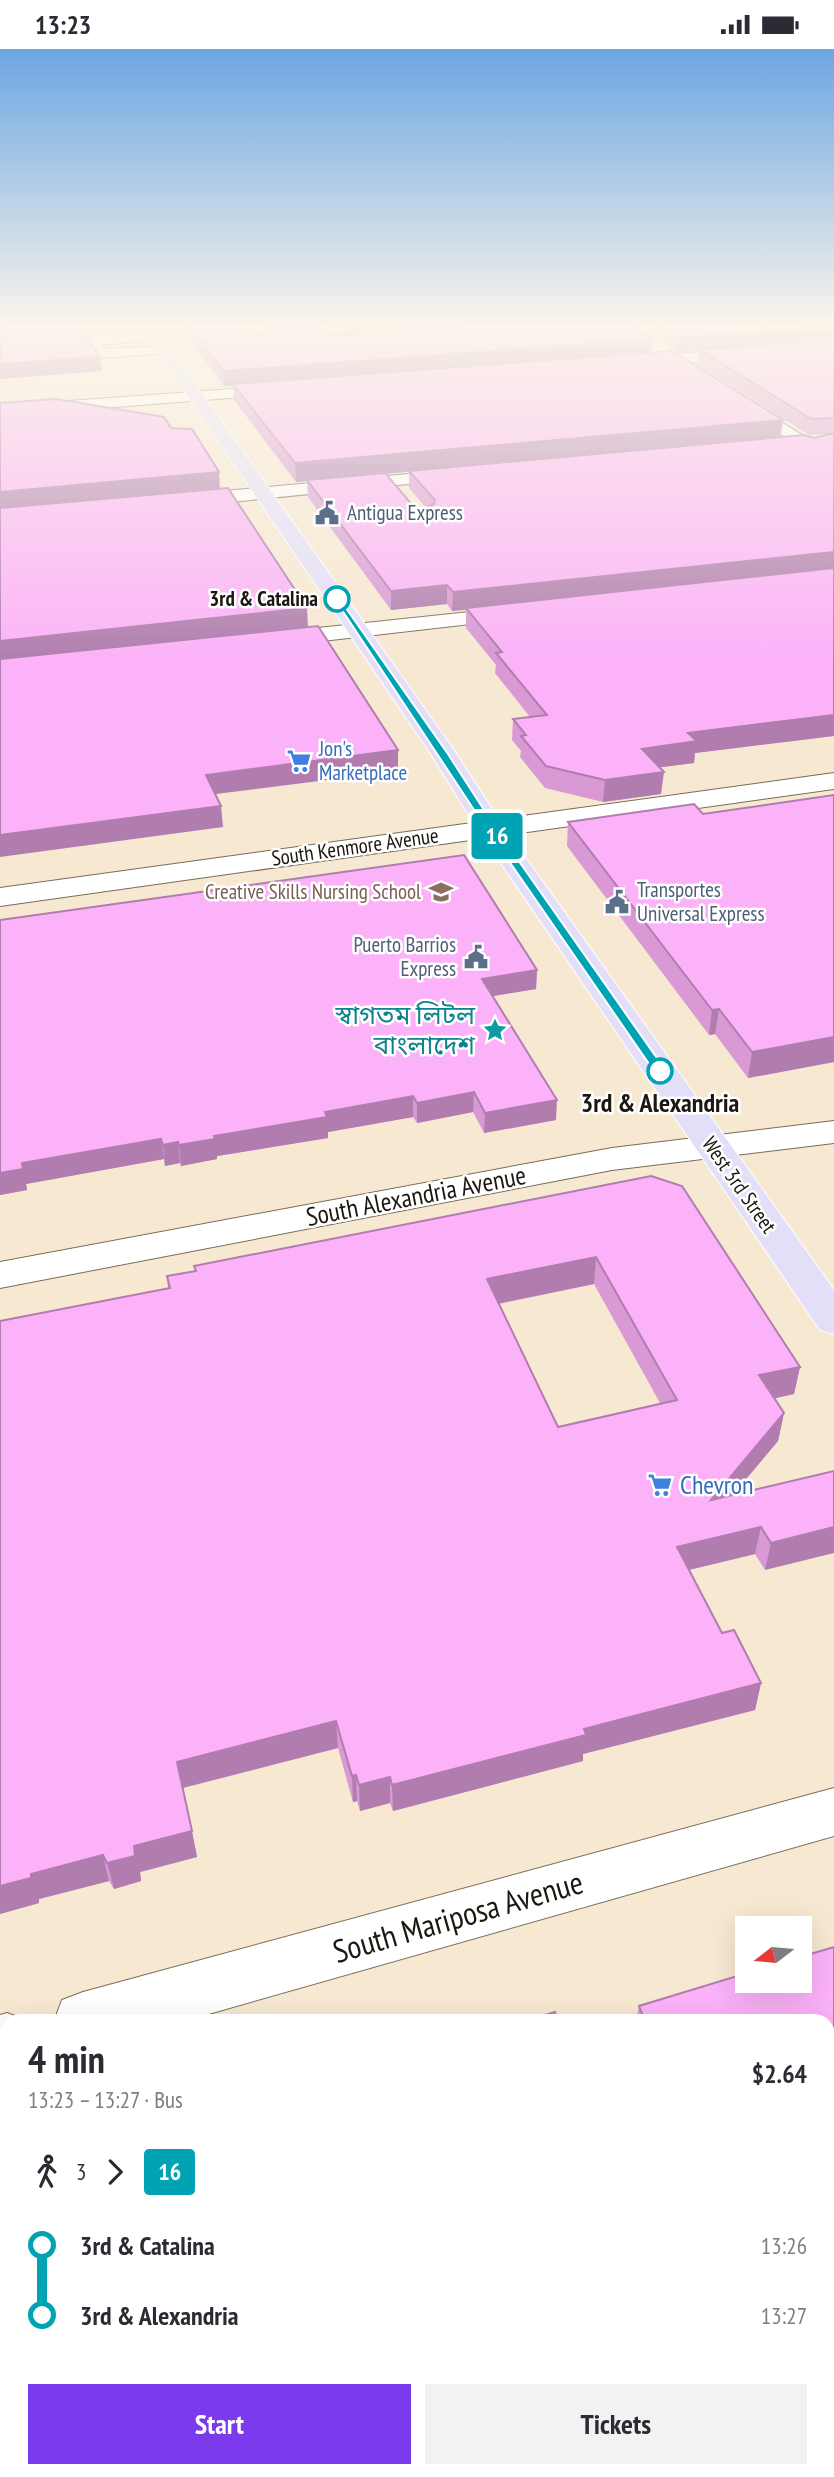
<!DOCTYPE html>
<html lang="en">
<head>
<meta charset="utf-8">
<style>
  :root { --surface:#fff; --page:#f2f2f3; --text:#2b2b33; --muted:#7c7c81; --accent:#7c3aed }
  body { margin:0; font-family:"PT Sans Narrow","Noto Sans Bengali",sans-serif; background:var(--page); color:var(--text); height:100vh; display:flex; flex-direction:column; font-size:26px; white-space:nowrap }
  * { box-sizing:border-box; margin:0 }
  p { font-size:23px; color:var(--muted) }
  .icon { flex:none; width:38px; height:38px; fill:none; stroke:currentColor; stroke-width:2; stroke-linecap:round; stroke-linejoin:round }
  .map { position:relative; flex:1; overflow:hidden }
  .panel { position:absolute; left:0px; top:1965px; width:835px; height:464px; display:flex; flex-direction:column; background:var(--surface); border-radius:21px 21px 0 0; box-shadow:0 7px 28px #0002 }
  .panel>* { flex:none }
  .badge { padding:0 14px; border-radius:5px; font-size:24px; line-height:46px }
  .needle { width:46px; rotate:254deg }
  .controls { position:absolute; left:735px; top:1867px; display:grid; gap:14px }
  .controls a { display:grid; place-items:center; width:77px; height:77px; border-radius:0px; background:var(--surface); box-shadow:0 7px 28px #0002; font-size:35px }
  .map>.badge { position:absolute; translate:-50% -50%; box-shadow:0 0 0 4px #fff }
  .legs { display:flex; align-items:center; gap:10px; height:77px; padding:0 28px; font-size:23px }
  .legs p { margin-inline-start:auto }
  .overview { display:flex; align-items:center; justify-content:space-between; height:119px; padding:0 28px }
  h1 { font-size:38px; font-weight:800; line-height:52px }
  .cta { display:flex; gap:14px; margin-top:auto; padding:14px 28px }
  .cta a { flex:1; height:80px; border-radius:0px; background:var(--accent); color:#fff; font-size:28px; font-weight:800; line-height:80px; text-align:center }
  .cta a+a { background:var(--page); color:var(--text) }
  ul { padding:0 28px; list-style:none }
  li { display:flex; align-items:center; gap:24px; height:70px; font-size:26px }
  li i { display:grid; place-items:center; width:10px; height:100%; margin:0 9px; background:currentColor }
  li i::after { content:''; width:18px; height:18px; margin:-9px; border:5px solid; border-radius:50%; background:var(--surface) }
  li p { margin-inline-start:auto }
  li:first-child i { background:linear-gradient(#0000 50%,currentColor 0) }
  li:last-child i { background:linear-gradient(currentColor 50%,#0000 0) }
  .status { display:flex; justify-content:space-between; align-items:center; height:49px; padding:0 35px; background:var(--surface); direction:ltr }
  .status svg { height:19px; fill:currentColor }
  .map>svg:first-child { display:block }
</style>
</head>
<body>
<div class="status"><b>13:23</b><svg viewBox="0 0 49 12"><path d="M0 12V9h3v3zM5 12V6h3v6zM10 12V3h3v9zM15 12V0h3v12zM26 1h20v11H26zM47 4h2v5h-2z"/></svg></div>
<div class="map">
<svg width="834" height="2428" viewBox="0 0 834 2428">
  <rect width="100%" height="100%" fill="#f7e8d2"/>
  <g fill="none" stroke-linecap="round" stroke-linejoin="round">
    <!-- minor casing -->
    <g stroke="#796c59" stroke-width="2">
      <g id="minor">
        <polygon points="643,274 705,274 698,278 627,284 620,280 627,276"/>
        <polygon points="155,283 162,287 160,290 102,296 104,300 164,297 171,301 169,304 100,309 95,308 85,292 92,288"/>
        <polygon points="834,294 834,302 634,318 626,313 634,308"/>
        <polygon points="288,336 296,341 294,344 0,367 0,357"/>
        <polygon points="738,346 834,406 834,419 732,354 730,351 732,348"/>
        <polygon points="462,420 471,425 468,429 181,458 172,452 181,446"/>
        <polygon points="516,558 524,559 527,564 524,569 270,598 262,596 259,591 262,586 270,584"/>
        <polygon points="834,724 834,740 0,857 0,839"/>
        <polygon points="834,1072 834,1094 612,1121 0,1239 0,1213 612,1099"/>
        <polygon points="834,1739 834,1787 184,1972 54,1972 62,1951 83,1943"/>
        <polygon points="7,1964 28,1972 7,1972 7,2022 0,2024 0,1966"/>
      </g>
    </g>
    <!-- major casing -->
    <g stroke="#fff" stroke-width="2">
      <g id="major">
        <polygon points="34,274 108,274 101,278 0,285 0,277"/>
        <polygon points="138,274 152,274 453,700 503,777 834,1241 834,1285 820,1281 477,779 431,705"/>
      </g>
    </g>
    <!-- minor -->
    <use href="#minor" fill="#fff" fill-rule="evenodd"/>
    <!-- major -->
    <use href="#major" fill="#e3dff9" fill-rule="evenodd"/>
  </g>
  <!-- wall -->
  <g fill="#d899d5" fill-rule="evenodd">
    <path d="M 179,274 L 246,274 L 255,285 L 265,285 L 256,274 L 315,274 L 324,283 L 339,287 L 324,274 L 443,274 L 443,279 L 464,278 L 460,274 L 629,274 L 652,303 L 783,371 L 780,388 L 814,389 L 828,385 L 809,386 L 698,316 L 699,302 L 678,303 L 650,285 L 651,274 L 834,274 L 834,687 L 695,704 L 694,714 L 659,718 L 661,745 L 603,753 L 545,739 L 520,708 L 521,702 L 512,691 L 513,670 L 530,668 L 495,624 L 496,616 L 466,579 L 466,561 L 452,562 L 447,555 L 391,561 L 308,448 L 307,432 L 296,433 L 234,351 L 233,337 L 224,337 L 180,278 ZM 409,422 L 409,439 L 426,459 L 422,461 L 414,458 L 386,425 Z"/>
    <polygon points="834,746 834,1013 748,1029 715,985 709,986 567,797 568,773 703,765"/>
    <polygon points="0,871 537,921 536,940 493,947 556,1071 484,1084 473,1063 417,1074 413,1068 328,1083 328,1089 217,1107 217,1110 181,1117 180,1114 165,1117 164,1110 26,1135 27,1141 0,1146"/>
    <path d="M 651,1127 L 800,1318 L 794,1345 L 774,1349 L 784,1364 L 778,1392 L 733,1445 L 834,1422 L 765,1521 L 755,1505 L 689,1521 L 722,1584 L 761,1634 L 755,1661 L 583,1705 L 583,1712 L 393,1762 L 390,1754 L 360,1762 L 357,1752 L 353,1753 L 338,1699 L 183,1739 L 197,1808 L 140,1823 L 141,1832 L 114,1840 L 109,1832 L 39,1850 L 39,1854 L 0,1865 L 168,1239 L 167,1227 L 195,1222 L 194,1217 ZM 594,1235 L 660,1354 L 558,1378 L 499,1255 Z"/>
    <polygon points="834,1898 834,2428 808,2428 806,2422 828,2422 828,1972 636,1972 639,1957 747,1924 747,1932 800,1932 800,1908"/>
  </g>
  <!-- shaded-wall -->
  <g fill="#b07dae">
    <polygon points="340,274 443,274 443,281 340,288"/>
    <polygon points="834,277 834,291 678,303 679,289"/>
    <polygon points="653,290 651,305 233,335 233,337 224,337 223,322"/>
    <polygon points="100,308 102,322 0,330 0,315"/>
    <polygon points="783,371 780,389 296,433 295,414"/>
    <polygon points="219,423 220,440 0,459 0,443"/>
    <polygon points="834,503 834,521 452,562 453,543"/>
    <polygon points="447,536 447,555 391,561 391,542"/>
    <polygon points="307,559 308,578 0,611 0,592"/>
    <polygon points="834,666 834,687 695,704 694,714 640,721 642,700 688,684"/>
    <polygon points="398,701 398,722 208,746 206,726"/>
    <polygon points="664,723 661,745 603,753 605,731"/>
    <polygon points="221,757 223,778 0,808 0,786"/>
    <polygon points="537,921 536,940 481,949 482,930"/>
    <polygon points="719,960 715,985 709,986 712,961"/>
    <polygon points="834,988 834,1013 748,1029 752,1003"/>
    <polygon points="474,1043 473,1063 417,1074 417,1054"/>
    <polygon points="413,1047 413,1068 328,1083 328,1089 217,1107 217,1110 181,1117 179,1096 214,1087 325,1063"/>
    <polygon points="557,1051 556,1071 484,1084 485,1064"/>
    <polygon points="161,1090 164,1110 26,1135 27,1141 0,1146 0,1124 22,1114"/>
    <polygon points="178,1093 180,1114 165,1117 163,1096"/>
    <polygon points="596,1208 594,1235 486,1257 487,1230"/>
    <polygon points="800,1318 794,1345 754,1354 759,1326"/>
    <polygon points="784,1364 778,1392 706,1478 711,1451"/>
    <polygon points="761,1478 755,1505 672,1525 677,1498"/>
    <polygon points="834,1478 834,1504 765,1521 771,1494"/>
    <polygon points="761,1634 755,1661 583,1705 583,1712 393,1762 392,1736 584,1680"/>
    <polygon points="336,1672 338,1699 182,1739 177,1713"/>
    <polygon points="356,1726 357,1752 353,1753 352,1727"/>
    <polygon points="390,1728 390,1754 360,1762 359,1736"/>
    <polygon points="192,1782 197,1808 140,1823 141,1832 114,1840 107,1814 134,1797"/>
    <polygon points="103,1806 109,1832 39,1850 39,1854 0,1865 0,1837 31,1825"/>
  </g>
  <!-- building -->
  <g fill="#fbb2f8" stroke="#b07dae" stroke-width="2" fill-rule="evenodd">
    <polygon points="44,274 80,274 81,280 100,308 0,315 0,277"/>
    <polygon points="186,274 246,274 255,285 296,284 306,277 302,274 315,274 324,283 338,287 501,274 629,274 653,290 223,322"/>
    <polygon points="657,274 834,274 834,277 679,289"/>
    <polygon points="834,290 834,369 811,370 700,301"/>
    <polygon points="672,302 783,371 295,414 233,335"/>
    <polygon points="56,350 164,368 171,379 192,380 219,423 0,443 0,354"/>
    <polygon points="834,384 834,503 453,543 447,536 391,542 307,431 385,424 414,458 422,461 434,455 435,451 409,422 804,386 814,389"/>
    <polygon points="228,439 307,559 0,592 0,459"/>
    <polygon points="834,519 834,666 688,684 697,692 642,700 664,723 605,731 546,717 521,687 526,686 513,670 547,666 496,604 502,603 466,559"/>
    <polygon points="318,577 398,701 206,726 221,757 0,786 0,610"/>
    <polygon points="834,746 834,988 752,1003 719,960 712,961 568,773 694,755 703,765"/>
    <polygon points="464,806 537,921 482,930 557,1051 485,1064 474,1043 417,1054 413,1047 325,1063 327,1068 214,1087 215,1090 179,1096 178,1093 163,1096 161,1090 22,1114 23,1120 0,1124 0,871"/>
    <path d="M 651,1127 L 682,1137 L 800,1318 L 759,1326 L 784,1364 L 711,1451 L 834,1422 L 834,1478 L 771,1494 L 761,1478 L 677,1498 L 722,1584 L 734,1581 L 761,1634 L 584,1680 L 586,1686 L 392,1736 L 390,1728 L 359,1736 L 356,1726 L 352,1727 L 336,1672 L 177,1713 L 192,1782 L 134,1797 L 135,1807 L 107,1814 L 103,1806 L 31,1825 L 31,1829 L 0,1837 L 0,1272 L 170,1239 L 167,1227 L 196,1222 L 194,1217 ZM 596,1208 L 677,1351 L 558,1378 L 487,1230 Z"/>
    <polygon points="834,1898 834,2428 824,2428 822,2422 828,2422 828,1972 645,1972 639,1957 747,1924 747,1932 800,1932 800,1908"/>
    <polygon points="555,1963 558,1972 525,1972"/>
    <polygon points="7,2145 7,2422 712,2422 714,2428 0,2428 0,2147"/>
  </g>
  <!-- sky -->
  <linearGradient id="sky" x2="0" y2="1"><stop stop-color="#6da6e2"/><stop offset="0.45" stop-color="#fbf5eb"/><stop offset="1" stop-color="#fbf5eb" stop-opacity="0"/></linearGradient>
  <rect width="834" height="614" fill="url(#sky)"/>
  <!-- line-1 -->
  <polygon fill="#00a3b4" stroke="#fff" stroke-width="2" points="334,549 339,549 448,705 495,778 666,1022 665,1025 656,1025 486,779"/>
  <!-- icons -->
  <defs>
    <g id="civic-bare" transform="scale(1.89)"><path d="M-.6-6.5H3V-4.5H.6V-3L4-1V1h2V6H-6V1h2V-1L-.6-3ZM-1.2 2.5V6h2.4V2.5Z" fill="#5c6f8a" stroke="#fff" stroke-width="2.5" paint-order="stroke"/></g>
    <g id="supermarket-bare" transform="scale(1.89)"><path d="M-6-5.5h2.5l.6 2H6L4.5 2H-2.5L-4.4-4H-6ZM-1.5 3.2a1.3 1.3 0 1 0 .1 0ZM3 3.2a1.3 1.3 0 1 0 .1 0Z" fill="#3f7fe0" stroke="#fff" stroke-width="2.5" paint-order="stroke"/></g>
    <g id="school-bare" transform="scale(1.89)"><path d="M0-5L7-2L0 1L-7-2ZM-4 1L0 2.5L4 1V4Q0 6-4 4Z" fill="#8d6e63" stroke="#fff" stroke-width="2.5" paint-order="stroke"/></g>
    <g id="sight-bare" transform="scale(1.89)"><path d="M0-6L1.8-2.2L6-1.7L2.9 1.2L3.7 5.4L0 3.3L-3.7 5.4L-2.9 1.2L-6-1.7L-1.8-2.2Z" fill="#0f9aa8" stroke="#fff" stroke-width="2.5" paint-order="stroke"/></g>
  </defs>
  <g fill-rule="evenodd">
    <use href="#civic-bare" x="327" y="464"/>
    <use href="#supermarket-bare" x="299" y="712"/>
    <use href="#school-bare" x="441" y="843"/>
    <use href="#civic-bare" x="617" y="853"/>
    <use href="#civic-bare" x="476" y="908"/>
    <use href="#sight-bare" x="495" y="981"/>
    <use href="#supermarket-bare" x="660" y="1436"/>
  </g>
  <!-- markers -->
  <g fill="#fff" stroke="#00a3b4" stroke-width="3.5">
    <circle cx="337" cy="550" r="12"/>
    <circle cx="660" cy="1022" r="12"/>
  </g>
  <g text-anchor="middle" stroke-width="5" stroke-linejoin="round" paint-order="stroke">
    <!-- far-service labels -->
    <g font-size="21" fill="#4e5e75" stroke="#fff" text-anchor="start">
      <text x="347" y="471">Antigua Express</text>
      <text x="637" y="848">Transportes<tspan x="637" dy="24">Universal Express</tspan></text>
      <text x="456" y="903" text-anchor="end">Puerto Barrios<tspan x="456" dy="24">Express</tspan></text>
    </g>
    <!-- far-stop labels -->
    <g font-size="21" font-weight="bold" fill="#1c1710" stroke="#fff" text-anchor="end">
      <text x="318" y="557">3rd &amp; Catalina</text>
    </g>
    <!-- far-shop labels -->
    <g font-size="21" fill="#366cbe" stroke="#fff" text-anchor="start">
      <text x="319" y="707">Jon's<tspan x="319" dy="24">Marketplace</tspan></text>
    </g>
    <!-- far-street labels -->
    <g font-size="21" fill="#1c1710" stroke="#fff">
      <text transform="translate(355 798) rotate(-8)" y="7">South Kenmore Avenue</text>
      <text transform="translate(739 1136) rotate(55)" y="7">West 3rd Street</text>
    </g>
    <!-- far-education labels -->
    <g font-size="21" fill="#785e54" stroke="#fff" text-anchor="end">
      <text x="421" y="850">Creative Skills Nursing School</text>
    </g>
    <!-- culture labels -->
    <g font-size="26" fill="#0d838f" stroke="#fff" text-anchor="end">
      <text x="475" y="975">স্বাগতম লিটল<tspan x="475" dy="30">বাংলাদেশ</tspan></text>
    </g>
    <!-- stop labels -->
    <g font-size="26" font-weight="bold" fill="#1c1710" stroke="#fff">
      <text x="660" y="1063">3rd &amp; Alexandria</text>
    </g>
    <!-- street labels -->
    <g font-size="26" fill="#1c1710" stroke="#fff">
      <text transform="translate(416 1147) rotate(-11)" y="9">South Alexandria Avenue</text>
    </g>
    <!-- shop labels -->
    <g font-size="26" fill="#366cbe" stroke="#fff" text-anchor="start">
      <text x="680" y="1445">Chevron</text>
    </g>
    <!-- near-street labels -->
    <g font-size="32" fill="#1c1710" stroke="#fff">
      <text transform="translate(458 1868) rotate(-16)" y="11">South Mariposa Avenue</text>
    </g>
  </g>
</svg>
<div class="controls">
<a><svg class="needle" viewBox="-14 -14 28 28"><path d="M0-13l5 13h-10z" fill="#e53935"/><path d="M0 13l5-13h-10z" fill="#7c7c81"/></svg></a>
</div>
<b class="badge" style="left:497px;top:787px;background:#00a3b4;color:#fff">16</b>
<section class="panel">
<div class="overview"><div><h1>4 min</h1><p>13:23 – 13:27 · Bus</p></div><b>$2.64</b></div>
<div class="legs"><svg class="icon" aria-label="walk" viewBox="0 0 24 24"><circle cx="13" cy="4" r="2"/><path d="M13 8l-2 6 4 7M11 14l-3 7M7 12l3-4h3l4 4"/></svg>3<svg class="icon" aria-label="forward" viewBox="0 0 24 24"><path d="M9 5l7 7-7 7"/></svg><b class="badge" style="background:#00a3b4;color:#fff">16</b></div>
<ul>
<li><i style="color:#00a3b4"></i><b>3rd &amp; Catalina</b><p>13:26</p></li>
<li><i style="color:#00a3b4"></i><b>3rd &amp; Alexandria</b><p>13:27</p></li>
</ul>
<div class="cta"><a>Start</a><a>Tickets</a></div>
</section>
</div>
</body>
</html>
